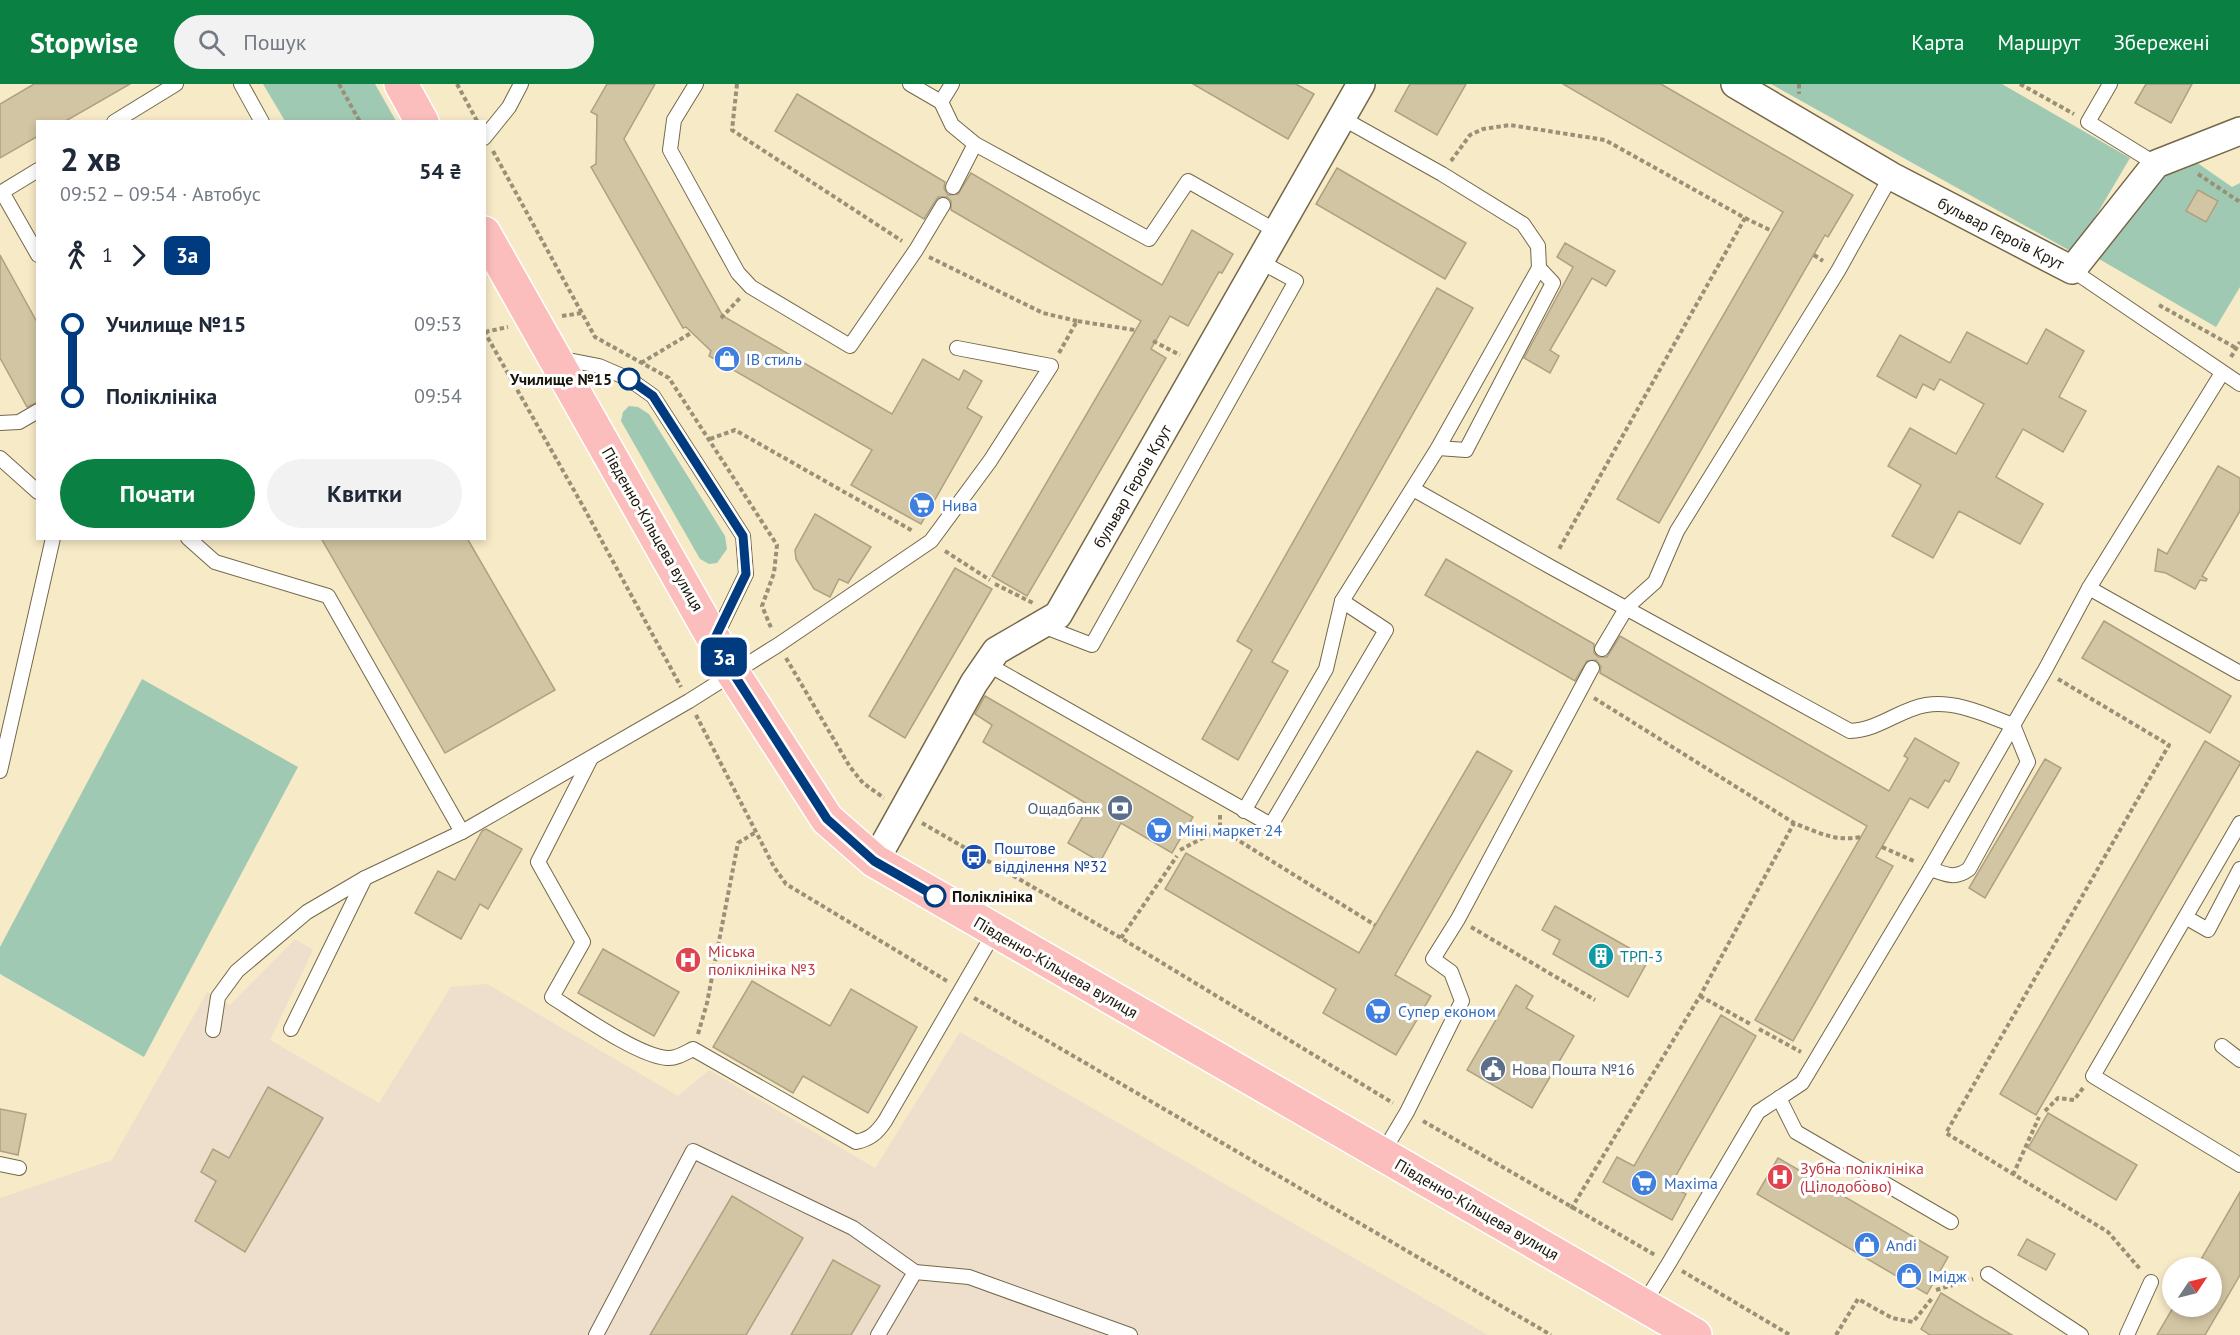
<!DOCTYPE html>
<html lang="uk">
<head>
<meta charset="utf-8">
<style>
  :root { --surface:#fff; --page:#f2f2f3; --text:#1f2937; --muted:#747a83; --accent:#0b8043 }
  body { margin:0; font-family:"PT Sans",sans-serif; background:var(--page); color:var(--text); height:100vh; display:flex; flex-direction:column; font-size:22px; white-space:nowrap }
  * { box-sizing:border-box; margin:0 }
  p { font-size:20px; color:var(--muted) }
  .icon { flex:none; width:33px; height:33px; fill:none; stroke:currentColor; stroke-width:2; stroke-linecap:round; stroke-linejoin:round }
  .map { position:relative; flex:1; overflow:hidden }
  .side { position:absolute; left:36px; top:36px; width:450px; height:420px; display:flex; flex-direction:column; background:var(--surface); border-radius:0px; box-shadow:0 3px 9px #0003 }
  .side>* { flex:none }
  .badge { padding:0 12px; border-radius:9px; font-size:21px; line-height:39px }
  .needle { width:39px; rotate:55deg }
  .tools { position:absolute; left:2162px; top:1173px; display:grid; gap:12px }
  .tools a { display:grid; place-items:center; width:60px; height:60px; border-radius:50%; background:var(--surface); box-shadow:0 3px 9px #0003; font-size:30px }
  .map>.badge { position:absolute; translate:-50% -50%; box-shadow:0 0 0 3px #fff }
  .legs { display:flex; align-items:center; gap:9px; height:66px; padding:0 24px; font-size:20px }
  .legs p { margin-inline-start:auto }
  .head { display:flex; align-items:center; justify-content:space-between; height:102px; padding:0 24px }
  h1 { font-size:33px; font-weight:700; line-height:45px }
  .primary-button { display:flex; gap:12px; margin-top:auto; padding:12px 24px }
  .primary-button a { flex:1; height:69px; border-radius:36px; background:var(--accent); color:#fff; font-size:24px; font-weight:700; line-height:69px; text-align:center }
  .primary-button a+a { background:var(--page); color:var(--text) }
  ul { padding:0 24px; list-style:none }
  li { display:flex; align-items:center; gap:21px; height:72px; font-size:22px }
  li i { display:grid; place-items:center; width:9px; height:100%; margin:0 8px; background:currentColor }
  li i::after { content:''; width:15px; height:15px; margin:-8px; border:4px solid; border-radius:50%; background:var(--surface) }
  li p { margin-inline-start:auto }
  li:first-child i { background:linear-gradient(#0000 50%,currentColor 0) }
  li:last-child i { background:linear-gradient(currentColor 50%,#0000 0) }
  header { display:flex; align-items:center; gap:36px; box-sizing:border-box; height:84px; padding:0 30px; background:var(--accent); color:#fff }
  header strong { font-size:28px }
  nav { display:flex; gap:33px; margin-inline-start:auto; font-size:21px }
  .search { width:420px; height:54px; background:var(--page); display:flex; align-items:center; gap:15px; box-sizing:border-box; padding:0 21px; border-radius:33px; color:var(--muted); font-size:22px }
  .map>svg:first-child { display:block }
</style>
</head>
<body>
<header>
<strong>Stopwise</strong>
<div class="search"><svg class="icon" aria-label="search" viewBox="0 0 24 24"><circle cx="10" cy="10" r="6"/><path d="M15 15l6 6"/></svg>Пошук</div>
<nav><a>Карта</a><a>Маршрут</a><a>Збережені</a></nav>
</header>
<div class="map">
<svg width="2240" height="1251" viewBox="0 0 2240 1251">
  <rect width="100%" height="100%" fill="#f7eac7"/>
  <!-- industrial -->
  <polygon fill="#eddfcc" points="295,855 313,866 270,956 379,1019 451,903 487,900 678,1012 709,986 875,1084 960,948 1488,1251 0,1251 0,1114 112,1076 207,908 230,921"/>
  <!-- green -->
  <g fill="#a0c9b4">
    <polygon points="263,0 375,0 396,37 285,37"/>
    <polygon points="1771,0 2002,0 2130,74 2074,169"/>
    <polygon points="2173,62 2232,103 2240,99 2240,203 2216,243 2094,172"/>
    <polygon points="629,322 638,323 649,330 725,452 727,465 717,479 709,480 700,475 621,337 623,328"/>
    <polygon points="142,595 298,683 144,973 0,890 0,863"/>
  </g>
  <!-- building -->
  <g fill="#d1c5a3" stroke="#aea180" stroke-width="1.5">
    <polygon points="34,0 130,0 64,38 38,38 38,52 0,74 0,20"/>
    <polygon points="607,0 655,0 624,55 723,232 892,330 923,275 959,296 964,286 982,297 967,324 982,333 921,440 851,401 872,366 709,272 711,267 686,243 683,244 591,83 596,80 597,31 591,28"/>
    <polygon points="1193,0 1296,0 1314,10 1288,55"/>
    <polygon points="1410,0 1466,0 1437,51 1395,27"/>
    <polygon points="1563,0 1661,0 1853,111 1828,153 1825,151 1659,439 1617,415 1783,128"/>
    <polygon points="2146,0 2192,0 2171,39 2135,19"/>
    <polygon points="797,10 945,98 944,104 948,111 958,110 971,89 1162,201 1192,146 1233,170 1222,189 1219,188 1188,242 1170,232 1151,265 1166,274 1027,512 992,492 1141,237 951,126 951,117 947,113 938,113 924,135 775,47"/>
    <polygon points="1337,84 1466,159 1445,195 1316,120"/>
    <polygon points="2198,106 2218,117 2206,138 2186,127"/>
    <polygon points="1565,159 1615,187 1606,202 1592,194 1550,266 1559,272 1550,289 1524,274 1573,183 1557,173"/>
    <polygon points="0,171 38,240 38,318 27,323 0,274"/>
    <polygon points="1437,204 1473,224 1272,578 1288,587 1238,676 1202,655 1252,566 1237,557"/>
    <polygon points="2046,245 2084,267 2059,313 2086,327 2063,368 2023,345 1996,393 2043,420 2020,460 1959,427 1933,474 1892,452 1921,401 1888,382 1910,344 1956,370 1984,320 1940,295 1934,306 1923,300 1916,314 1877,292 1900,251 1950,279 1967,248 2027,280"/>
    <polygon points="2218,382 2240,394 2240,427 2202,492 2207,495 2206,497 2200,496 2195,505 2166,489 2155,487 2158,465 2167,470"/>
    <polygon points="815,430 871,463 848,499 839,495 830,513 814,505 796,475 795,466"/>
    <polygon points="321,454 467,454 555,606 445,669"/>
    <polygon points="1446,475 1594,560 1594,569 1598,573 1607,573 1620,552 1889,707 1908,674 1904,672 1915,654 1959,679 1949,698 1945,696 1928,724 1910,714 1876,773 1893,782 1793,957 1755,936 1867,742 1600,589 1601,583 1596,576 1587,577 1575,597 1425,511"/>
    <polygon points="955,484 992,505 905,654 869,632"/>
    <polygon points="2104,537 2231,612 2210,649 2082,574"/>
    <polygon points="985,612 1193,733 1172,769 1121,739 1100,778 1068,759 1089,721 983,658 992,641 975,630"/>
    <polygon points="2205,657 2240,678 2240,680 2036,1031 2000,1010"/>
    <polygon points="1477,667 1512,687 1395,891 1431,912 1396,971 1323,929 1336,905 1165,805 1186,769 1359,869"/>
    <polygon points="2045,675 2061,684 1985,814 1969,804"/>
    <polygon points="486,745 522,765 488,825 480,820 461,855 415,829 438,787 455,796 482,747"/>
    <polygon points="1555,822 1649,875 1628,913 1553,870 1560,856 1542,846"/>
    <polygon points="603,865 679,908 654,952 578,909"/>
    <polygon points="752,897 830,942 851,905 917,943 868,1029 803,992 793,1009 713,963"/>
    <polygon points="1516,901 1533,912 1526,924 1574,952 1532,1024 1467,986"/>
    <polygon points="1721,931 1756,952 1670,1102 1686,1110 1672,1136 1603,1098 1617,1073 1634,1082"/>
    <polygon points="268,1003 323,1034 245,1168 195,1137 216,1097 201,1088 213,1065 229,1074"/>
    <polygon points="0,1025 26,1030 18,1071 0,1067"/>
    <polygon points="2048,1029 2137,1081 2116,1116 2028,1064"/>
    <polygon points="1778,1074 1948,1173 1927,1210 1757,1110"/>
    <polygon points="2240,1108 2240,1191 2236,1198 2205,1251 2157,1251 2174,1222 2211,1222 2211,1184 2196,1184"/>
    <polygon points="732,1112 803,1154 746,1251 650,1251"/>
    <polygon points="2027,1155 2055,1170 2046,1186 2018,1171"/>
    <polygon points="833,1176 880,1202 851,1251 791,1251"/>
    <polygon points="1941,1209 1984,1235 2012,1251 1930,1251 1921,1245"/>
  </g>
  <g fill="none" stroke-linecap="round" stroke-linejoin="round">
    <!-- lane casing -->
    <g stroke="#746849" stroke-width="16">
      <g id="lane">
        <polyline points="241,0 262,38"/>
        <polyline points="696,0 674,36 670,66 738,189 751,203 850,262 916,166 943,121"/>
        <polyline points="910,0 941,18 952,41 975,60 1149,155 1188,97 1278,148"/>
        <polyline points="2110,0 2088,38 2156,80"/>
        <polyline points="941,18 952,0"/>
        <polyline points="114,38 176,0"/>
        <polyline points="484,54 509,23 521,0"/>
        <polyline points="38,86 2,108 38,171"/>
        <polyline points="953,103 975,60"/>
        <polyline points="2072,186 2240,300"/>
        <polyline points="558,274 599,282 629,295 653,312 743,452 746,490 716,552"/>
        <polyline points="0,339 19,338 38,327"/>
        <polyline points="1438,364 1466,366 1553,199 1539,184"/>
        <polyline points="0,374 38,408"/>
        <path d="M 1413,405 L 1549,482 L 1850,647 C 1879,646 1900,625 1926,621 C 1955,616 1986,631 2013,641 L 2028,678 L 1969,785 C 1954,796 1946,790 1930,785"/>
        <polyline points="188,454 215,478 328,512 462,748"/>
        <polyline points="2089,504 2240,589"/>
        <polyline points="1040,541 1092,561 1296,197 1261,178"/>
        <polyline points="1602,565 1627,523 1655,498 1677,447 1838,187 1891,92"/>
        <polyline points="987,580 1271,741 1386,546 1342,517"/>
        <path d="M 591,674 L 538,778 L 583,858 L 552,913 C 579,930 638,972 667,974 C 676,975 685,969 693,965 L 856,1058 C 870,1055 877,1049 885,1037 L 995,847"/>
        <polyline points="0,687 53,454"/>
        <polyline points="1244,727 1326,585 1342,517 1438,364 1539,184 1538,162 1523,140 1442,90 1342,34"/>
        <polyline points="2240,739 2093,992 2240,1081"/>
        <polyline points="2187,834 2208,846 2240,785"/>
        <polyline points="291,945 365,794"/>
        <polyline points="213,946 218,913 237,887 307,828 365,794 462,748 689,617 778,561 931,457 990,377 1051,282 957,264"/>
        <polyline points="2222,962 2240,976"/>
        <polyline points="1779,1014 1796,1048 1951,1138"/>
        <polyline points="1382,1070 1407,1028 1462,917 1451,888 1433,875 1458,835 1592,584"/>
        <polyline points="0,1080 19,1084"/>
        <polyline points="915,1188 969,1193 1130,1251"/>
        <polyline points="1988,1190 2081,1251"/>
        <polyline points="1643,1221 1669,1179 1758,1028 1802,999 1930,785 2045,586 2089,504 2222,289"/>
        <polyline points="596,1251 693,1067 853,1144 915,1188 878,1251"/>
        <polyline points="2127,1251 2151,1198"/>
      </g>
    </g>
    <!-- street casing -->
    <g stroke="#746849" stroke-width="30">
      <g id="street">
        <polyline points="1735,0 1891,92 2072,186 2156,80 2240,47"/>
        <polyline points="875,777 974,599 996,567 1058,531 1361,0"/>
      </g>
    </g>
    <!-- primary casing -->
    <g stroke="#fff" stroke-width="36">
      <g id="primary">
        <polyline points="401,0 422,38"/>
        <polyline points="484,149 733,589 827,735 875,777 1695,1251"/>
      </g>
    </g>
    <!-- path -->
    <g stroke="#999077" stroke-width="4" stroke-dasharray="4.5 3" stroke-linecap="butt">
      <polyline points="339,0 360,38"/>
      <polyline points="457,0 477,37"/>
      <polyline points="737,0 732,46 902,157"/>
      <polyline points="1799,0 1799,10"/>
      <polyline points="2020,0 2074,30"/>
      <polyline points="493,67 595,253 669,294 777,461 774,489 762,522 772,546"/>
      <polyline points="1451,77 1470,51 1483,45 1510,41 1605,56 1745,134 1558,467"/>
      <polyline points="2198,90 2240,118"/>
      <polyline points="1745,134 1772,147"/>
      <polyline points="1814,171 1823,177"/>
      <polyline points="929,173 1043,229 1077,237"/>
      <polyline points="2159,221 2236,264"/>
      <polyline points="562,232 582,229"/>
      <polyline points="721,234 740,214"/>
      <polyline points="484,247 584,424 681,603"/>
      <polyline points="485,248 508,243"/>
      <polyline points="1153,257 1180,271"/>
      <polyline points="1059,269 1077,237 1135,246"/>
      <polyline points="2231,273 2240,258"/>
      <polyline points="641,279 691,249"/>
      <polyline points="710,355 735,346 913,447"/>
      <polyline points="945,467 990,496"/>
      <polyline points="995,500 1033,519"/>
      <polyline points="786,574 850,683 863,699 884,714"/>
      <polyline points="2058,595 2169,661 1946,1049 2108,1148 2140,1185"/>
      <polyline points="1594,614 1794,739"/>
      <polyline points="696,631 774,783 786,800 947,897"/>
      <polyline points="1220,731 1220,745 1375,841"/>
      <polyline points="922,739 1121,854 1393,1019"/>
      <polyline points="1882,763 1916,778"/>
      <polyline points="1180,766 1220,745"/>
      <polyline points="1471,843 1595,916"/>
      <polyline points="1121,854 1177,772"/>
      <polyline points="1700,912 1752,941"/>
      <polyline points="974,914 1551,1251"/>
      <polyline points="1759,945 1801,968"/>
      <polyline points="698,950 707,919 738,759 756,748"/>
      <polyline points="2045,1027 2058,1014 2074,1016 2083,1004"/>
      <polyline points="1423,1037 1655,1171"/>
      <polyline points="2013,1091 2039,1033"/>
      <path d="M 1571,1125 L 1700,912 L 1794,739 C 1817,748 1835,758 1860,753"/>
      <polyline points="1682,1187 1790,1251"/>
      <polyline points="1936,1206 1973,1195"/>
      <polyline points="1836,1251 1858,1215 1892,1234 1913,1238 1933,1213"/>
    </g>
    <!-- lane -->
    <use href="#lane" stroke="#fff" stroke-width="14"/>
    <!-- street -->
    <use href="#street" stroke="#fff" stroke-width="27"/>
    <!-- primary -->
    <use href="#primary" stroke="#fbbebc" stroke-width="33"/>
  </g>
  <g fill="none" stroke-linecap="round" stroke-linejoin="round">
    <!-- line-1 casing -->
    <g stroke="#fff" stroke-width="14">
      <polyline id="line-1" points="629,295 653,312 743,452 746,490 715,554 733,589 827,735 874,777 935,812"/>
    </g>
    <!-- line-1 -->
    <use href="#line-1" stroke="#003b80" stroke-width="9"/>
  </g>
  <!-- icons -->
  <defs>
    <g id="shop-disc" transform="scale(1.35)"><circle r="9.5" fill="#3f7fe0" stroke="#fff"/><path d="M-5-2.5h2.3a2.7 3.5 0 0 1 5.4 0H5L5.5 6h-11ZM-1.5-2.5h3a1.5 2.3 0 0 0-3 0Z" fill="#fff"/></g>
    <g id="supermarket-disc" transform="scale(1.35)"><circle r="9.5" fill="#3f7fe0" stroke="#fff"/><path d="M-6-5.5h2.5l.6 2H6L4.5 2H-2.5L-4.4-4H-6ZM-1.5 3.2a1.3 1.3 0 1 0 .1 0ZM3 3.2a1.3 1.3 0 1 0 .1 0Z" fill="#fff"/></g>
    <g id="bank-disc" transform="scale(1.35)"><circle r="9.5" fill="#5c6f8a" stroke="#fff"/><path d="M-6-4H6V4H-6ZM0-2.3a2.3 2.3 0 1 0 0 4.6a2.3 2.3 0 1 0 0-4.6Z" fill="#fff"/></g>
    <g id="bus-disc" transform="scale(1.35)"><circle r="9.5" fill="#1a4fb4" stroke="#fff"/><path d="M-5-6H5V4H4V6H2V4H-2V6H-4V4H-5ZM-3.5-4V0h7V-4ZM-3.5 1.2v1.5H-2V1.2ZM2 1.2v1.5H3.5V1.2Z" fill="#fff"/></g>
    <g id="building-disc" transform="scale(1.35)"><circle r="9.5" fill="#0f9aa8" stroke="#fff"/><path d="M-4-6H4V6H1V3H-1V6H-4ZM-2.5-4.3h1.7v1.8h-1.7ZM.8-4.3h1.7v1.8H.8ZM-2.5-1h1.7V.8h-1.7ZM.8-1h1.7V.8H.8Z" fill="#fff"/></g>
    <g id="hospital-disc" transform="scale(1.35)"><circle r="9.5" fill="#e0444e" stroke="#fff"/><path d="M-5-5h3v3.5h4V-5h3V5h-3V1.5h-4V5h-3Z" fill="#fff"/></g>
    <g id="civic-disc" transform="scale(1.35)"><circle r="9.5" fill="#5c6f8a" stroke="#fff"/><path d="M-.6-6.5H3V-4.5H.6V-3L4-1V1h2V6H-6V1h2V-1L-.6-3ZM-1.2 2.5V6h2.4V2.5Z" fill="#fff"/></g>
  </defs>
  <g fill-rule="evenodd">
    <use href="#shop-disc" x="727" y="275"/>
    <use href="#supermarket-disc" x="922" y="421"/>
    <use href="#bank-disc" x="1120" y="724"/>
    <use href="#supermarket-disc" x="1159" y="746"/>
    <use href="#bus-disc" x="974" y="773"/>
    <use href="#building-disc" x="1601" y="872"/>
    <use href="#hospital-disc" x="688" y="876"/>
    <use href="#supermarket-disc" x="1378" y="927"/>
    <use href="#civic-disc" x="1493" y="985"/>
    <use href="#hospital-disc" x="1780" y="1093"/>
    <use href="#supermarket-disc" x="1644" y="1099"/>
    <use href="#shop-disc" x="1867" y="1161"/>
    <use href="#shop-disc" x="1909" y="1192"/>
  </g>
  <!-- markers -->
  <g fill="#fff" stroke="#003b80" stroke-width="3">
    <circle cx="629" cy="295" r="10"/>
    <circle cx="935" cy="812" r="10"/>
  </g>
  <g text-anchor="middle" stroke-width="6" stroke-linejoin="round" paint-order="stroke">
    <!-- street labels -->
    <g font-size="16" fill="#1b160a" stroke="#fff">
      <text transform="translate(2001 149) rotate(27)" y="6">бульвар Героїв Крут</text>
      <text transform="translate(1132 402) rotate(-60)" y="6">бульвар Героїв Крут</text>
      <text transform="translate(653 445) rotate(60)" y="6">Південно-Кільцева вулиця</text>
      <text transform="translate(1056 883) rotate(30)" y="6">Південно-Кільцева вулиця</text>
      <text transform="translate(1477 1125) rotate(30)" y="6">Південно-Кільцева вулиця</text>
    </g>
    <!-- shop labels -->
    <g font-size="16" fill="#366cbe" stroke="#fff" text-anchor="start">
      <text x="746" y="281">ІВ стиль</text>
      <text x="942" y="427">Нива</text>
      <text x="1178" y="752">Міні маркет 24</text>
      <text x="1398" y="933">Супер економ</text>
      <text x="1664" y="1105">Maxima</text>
      <text x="1886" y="1167">Andi</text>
      <text x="1928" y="1198">Імідж</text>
    </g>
    <!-- stop labels -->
    <g font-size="16" font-weight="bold" fill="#1b160a" stroke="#fff" text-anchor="end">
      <text x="612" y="301">Училище №15</text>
      <text x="952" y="818" text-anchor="start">Поліклініка</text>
    </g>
    <!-- service labels -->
    <g font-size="16" fill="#4e5e75" stroke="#fff" text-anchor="end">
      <text x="1100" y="730">Ощадбанк</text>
      <text x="1512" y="991" text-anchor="start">Нова Пошта №16</text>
    </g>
    <!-- transit labels -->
    <g font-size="16" fill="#164399" stroke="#fff" text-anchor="start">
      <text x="994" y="770">Поштове<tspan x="994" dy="18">відділення №32</tspan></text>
    </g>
    <!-- health labels -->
    <g font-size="16" fill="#be3a42" stroke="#fff" text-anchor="start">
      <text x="708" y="873">Міська<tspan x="708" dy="18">поліклініка №3</tspan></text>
      <text x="1800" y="1090">Зубна поліклініка<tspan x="1800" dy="18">(Цілодобово)</tspan></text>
    </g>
    <!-- culture labels -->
    <g font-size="16" fill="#0d838f" stroke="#fff" text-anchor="start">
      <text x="1620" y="878">ТРП-3</text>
    </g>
  </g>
</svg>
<div class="tools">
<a><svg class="needle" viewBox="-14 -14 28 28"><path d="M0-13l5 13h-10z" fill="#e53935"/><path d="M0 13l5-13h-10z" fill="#747a83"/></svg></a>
</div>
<b class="badge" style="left:724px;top:573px;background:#003b80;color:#fff">3а</b>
<section class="side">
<div class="head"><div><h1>2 хв</h1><p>09:52 – 09:54 · Автобус</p></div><b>54 ₴</b></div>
<div class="legs"><svg class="icon" aria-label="walk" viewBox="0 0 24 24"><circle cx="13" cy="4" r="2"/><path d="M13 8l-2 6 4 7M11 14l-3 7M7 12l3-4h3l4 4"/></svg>1<svg class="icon" aria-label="forward" viewBox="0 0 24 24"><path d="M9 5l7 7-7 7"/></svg><b class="badge" style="background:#003b80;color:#fff">3а</b></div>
<ul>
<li><i style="color:#003b80"></i><b>Училище №15</b><p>09:53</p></li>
<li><i style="color:#003b80"></i><b>Поліклініка</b><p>09:54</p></li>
</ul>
<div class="primary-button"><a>Почати</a><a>Квитки</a></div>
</section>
</div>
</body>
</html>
